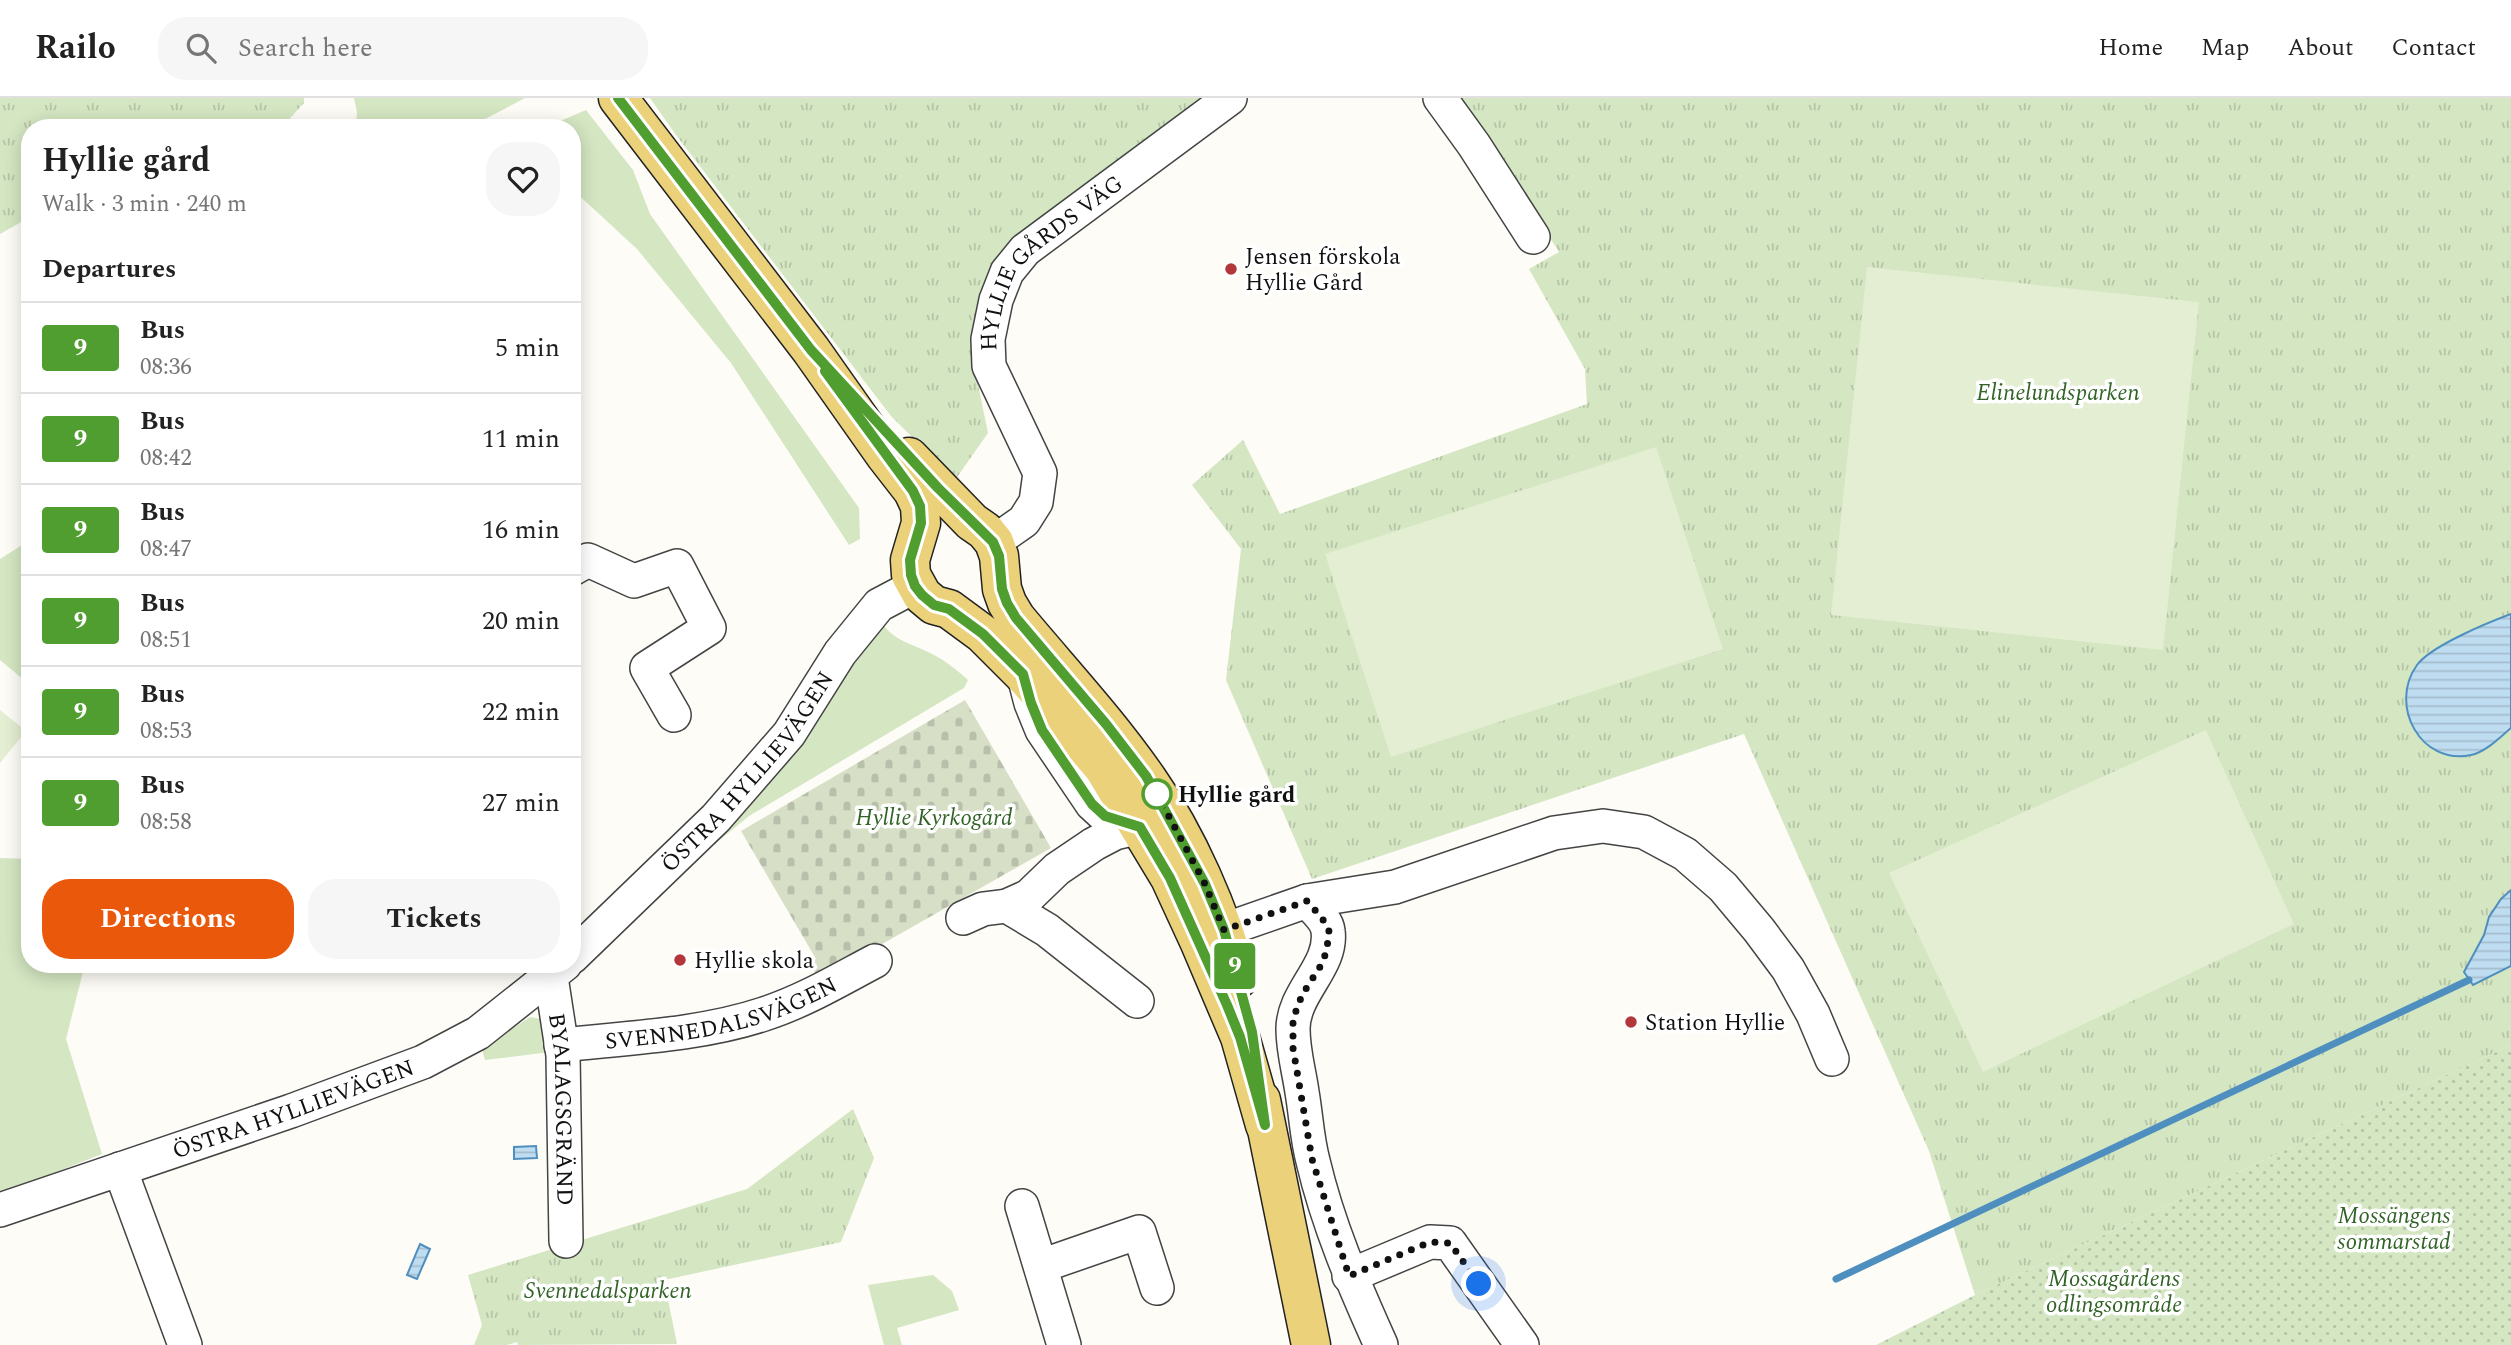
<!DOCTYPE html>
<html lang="en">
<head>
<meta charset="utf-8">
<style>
  :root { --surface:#fff; --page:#f6f6f6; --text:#222; --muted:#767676; --line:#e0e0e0; --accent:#ea580c }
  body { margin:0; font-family:Spectral,serif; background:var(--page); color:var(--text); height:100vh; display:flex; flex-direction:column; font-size:26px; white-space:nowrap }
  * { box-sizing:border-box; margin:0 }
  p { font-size:23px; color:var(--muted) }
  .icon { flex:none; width:38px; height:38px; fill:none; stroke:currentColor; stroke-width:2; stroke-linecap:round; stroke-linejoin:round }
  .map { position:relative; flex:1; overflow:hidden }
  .side { position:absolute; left:21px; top:21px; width:560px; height:854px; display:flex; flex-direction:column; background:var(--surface); border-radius:28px; box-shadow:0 4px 18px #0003 }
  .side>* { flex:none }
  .badge { padding:0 14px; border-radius:5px; font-size:24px; line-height:46px }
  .you { position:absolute; width:35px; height:35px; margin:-18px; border:5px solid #fff; border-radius:50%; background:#1a73e8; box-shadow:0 0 0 10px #1a73e833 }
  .map>.badge { position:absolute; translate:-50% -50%; box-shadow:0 0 0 4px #fff }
  h2 { padding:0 21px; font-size:26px; line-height:63px }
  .round { display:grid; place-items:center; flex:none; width:74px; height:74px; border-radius:28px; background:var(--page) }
  .overview { display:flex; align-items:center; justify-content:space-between; height:119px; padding:0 21px }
  h1 { font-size:33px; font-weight:700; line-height:52px }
  .button { display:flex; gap:14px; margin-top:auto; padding:14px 21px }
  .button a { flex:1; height:80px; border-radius:28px; background:var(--accent); color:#fff; font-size:28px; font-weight:700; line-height:80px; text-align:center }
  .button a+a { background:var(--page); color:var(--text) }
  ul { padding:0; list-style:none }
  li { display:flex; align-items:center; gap:21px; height:91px; padding:0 21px; border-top:2px solid var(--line) }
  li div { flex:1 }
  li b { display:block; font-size:26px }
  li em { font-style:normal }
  li .badge { min-width:77px; font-weight:700; text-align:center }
  header { display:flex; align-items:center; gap:42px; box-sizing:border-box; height:98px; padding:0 35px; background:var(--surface); border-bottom:2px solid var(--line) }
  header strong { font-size:33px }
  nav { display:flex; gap:38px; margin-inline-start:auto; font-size:24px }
  .search { width:490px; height:63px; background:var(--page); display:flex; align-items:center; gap:18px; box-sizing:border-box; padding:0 24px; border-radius:28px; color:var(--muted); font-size:26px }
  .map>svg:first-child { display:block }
</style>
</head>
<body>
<header>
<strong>Railo</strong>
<div class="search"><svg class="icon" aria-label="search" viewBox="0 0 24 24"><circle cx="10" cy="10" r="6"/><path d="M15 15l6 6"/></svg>Search here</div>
<nav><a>Home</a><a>Map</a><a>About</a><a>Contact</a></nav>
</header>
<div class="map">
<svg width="2511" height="1247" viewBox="0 0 2511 1247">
  <defs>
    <pattern id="cemetery-stones" width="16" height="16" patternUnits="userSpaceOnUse" patternTransform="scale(1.75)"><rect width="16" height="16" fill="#d7e0c7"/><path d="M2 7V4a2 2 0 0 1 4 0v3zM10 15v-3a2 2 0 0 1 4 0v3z" fill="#b8bfaa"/></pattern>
    <pattern id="park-tufts" width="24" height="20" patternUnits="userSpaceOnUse" patternTransform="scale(1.75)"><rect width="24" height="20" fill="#d4e6c2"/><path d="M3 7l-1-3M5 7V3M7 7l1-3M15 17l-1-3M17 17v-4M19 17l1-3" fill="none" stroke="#b5c4a6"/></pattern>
    <pattern id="garden-dots" width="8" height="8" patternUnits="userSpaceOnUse" patternTransform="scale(1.75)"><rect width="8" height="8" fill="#d4e6c2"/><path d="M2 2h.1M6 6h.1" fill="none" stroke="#b5c4a6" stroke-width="1.8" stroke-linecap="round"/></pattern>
    <pattern id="water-rules" width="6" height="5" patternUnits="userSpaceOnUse" patternTransform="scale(1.75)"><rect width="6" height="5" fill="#bfddf0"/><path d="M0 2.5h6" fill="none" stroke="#a3bdcd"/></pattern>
  </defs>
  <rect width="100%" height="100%" fill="#fefcf6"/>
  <!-- grass -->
  <g fill="#d4e6c2">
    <polygon points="354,0 525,0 468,30 356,30 357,14"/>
    <polygon points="586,12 633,72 650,116 859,410 860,441 849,447 731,265 637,151 572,91 572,30 544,30"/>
    <polygon points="30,442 30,587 0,562 0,461"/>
    <path d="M 882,524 C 892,543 914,546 932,556 C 946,563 957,572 968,582 L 964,590 L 749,718 L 700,758 L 698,756 L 772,681 L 798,650 L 840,571 Z"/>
    <polygon points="0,760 30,761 30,866 85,866 66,941 102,1056 0,1096"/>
    <polygon points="530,919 541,921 550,954 485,962 482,951"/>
    <polygon points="933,1177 952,1193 959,1212 897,1230 902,1247 884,1247 868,1187"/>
  </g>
  <!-- cemetery -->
  <polygon fill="url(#cemetery-stones)" points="965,602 1051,750 819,882 809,865 816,861 741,733"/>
  <!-- park -->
  <g fill="url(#park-tufts)">
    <polygon points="0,0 304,0 304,5 281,30 30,30 30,119 0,136"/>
    <polygon points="650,0 1205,0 1015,144 976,277 988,335 955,382 891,318 676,37"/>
    <polygon points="1456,0 2511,0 2511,947 1975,1197 1929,1053 1744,636 1312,781 1226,582 1241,451 1192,387 1243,342 1280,416 1587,306 1585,271 1529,171 1559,154 1486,38"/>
    <polygon points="853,1011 874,1060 841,1144 664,1182 677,1246 518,1247 517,1244 507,1247 474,1247 482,1227 468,1177 747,1091"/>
  </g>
  <!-- garden -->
  <polygon fill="url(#garden-dots)" points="2511,947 2511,1247 1876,1247 1975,1197"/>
  <!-- pitch -->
  <g fill="#e4eed2">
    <polygon points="1867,169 2199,204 2163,552 1831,517"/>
    <polygon points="1656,349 1723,551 1391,659 1325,456"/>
    <polygon points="0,612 26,633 0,665"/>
    <polygon points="2206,632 2294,826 1983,974 1889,775"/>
  </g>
  <!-- water -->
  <g fill="url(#water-rules)" stroke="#4e8fc0" stroke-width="2">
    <path d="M 2511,516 L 2511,630 C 2500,639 2486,654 2471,657 C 2421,668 2388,607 2417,567 C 2431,548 2487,525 2511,516 Z"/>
    <polygon points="2511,792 2511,868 2473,887 2464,874 2484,837 2489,819 2501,801"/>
    <polygon points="536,1048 537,1060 514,1061 514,1049"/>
    <polygon points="420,1146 430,1151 417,1181 407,1177"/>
  </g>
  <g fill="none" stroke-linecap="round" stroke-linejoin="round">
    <!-- stream -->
    <polyline stroke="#4e8fc0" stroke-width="7" points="1836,1181 2469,882"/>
    <!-- minor casing -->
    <g stroke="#444" stroke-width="36">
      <g id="minor">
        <polyline points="1440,0 1474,47 1533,139"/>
        <path id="s1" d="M 994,444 L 1024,423 L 1036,404 L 1040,375 L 989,268 L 988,241 L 996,202 L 1007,174 L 1025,152 L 1230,0"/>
        <polyline points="572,471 588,462 634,483 677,468 709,530 647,570 674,617"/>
        <polyline points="1025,582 1031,605 1042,632 1092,706 1105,718 1140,729"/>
        <polyline points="1307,803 1395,789 1554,735 1603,728 1644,734 1685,756 1723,789 1759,832 1788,871 1813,916 1832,961"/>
        <polyline points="1007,808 1047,832 1137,903"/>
        <polyline points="963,820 983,811 1007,808 1029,798 1057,771 1094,746 1115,735 1140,729"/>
        <path d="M 1202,844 L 1224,832 L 1307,803 C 1315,812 1327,822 1328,833 C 1333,868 1293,894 1293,931 C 1293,953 1299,973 1302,994 C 1306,1017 1307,1041 1313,1063 C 1328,1127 1354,1187 1381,1247"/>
        <path id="s2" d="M 572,859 L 716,720 L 789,636 L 840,555 L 879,507 L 915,488"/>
        <path id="s3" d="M 551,879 L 563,957 L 566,1143"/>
        <path id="s4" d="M 561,947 C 627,940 701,937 764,916 C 804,903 839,882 875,863"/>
        <polyline points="120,1071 185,1247"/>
        <polyline points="1022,1108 1064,1247"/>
        <path id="s5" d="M 0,1112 L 291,1013 L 423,964 L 478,935 L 565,866"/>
        <polyline points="1041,1168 1139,1134 1157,1190"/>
        <polyline points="1349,1178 1430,1144 1450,1145 1522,1247"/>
      </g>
    </g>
    <!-- major casing -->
    <g stroke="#222" stroke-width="41">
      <g id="major">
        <polyline points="618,0 811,252 885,357 913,393 920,408 921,425 910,462 911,477 922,497 934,507 949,511 983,536 1023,576 1103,669 1170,780 1200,845 1240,939 1265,1027"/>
        <path d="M 909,359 L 972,424 L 985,433 L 994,444 L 999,458 L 1002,491 L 1007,505 L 1016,520 C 1060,573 1108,624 1148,682 C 1187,738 1221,814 1238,881"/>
        <polyline points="1261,1002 1311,1247"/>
      </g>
    </g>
    <!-- minor -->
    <use href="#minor" stroke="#fff" stroke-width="33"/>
    <!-- major -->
    <use href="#major" stroke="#ead17a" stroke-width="38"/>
  </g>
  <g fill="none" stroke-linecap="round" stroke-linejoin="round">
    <!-- line casing -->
    <g stroke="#fff" stroke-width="16">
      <polyline id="line" points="618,0 811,252 938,390 993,444 999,458 1002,491 1007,505 1016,520 1106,626 1146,678 1205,786 1224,832 1252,934 1265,1027 1240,939 1227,907 1170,780 1140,729 1105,718 1092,706 1042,632 1031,605 1023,576 983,536 949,511 934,507 922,497 915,488 911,477 910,462 921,425 920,408 913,393 825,273"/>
    </g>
    <!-- line -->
    <use href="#line" stroke="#509e2f" stroke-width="10"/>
    <!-- walk -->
    <polyline stroke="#111" stroke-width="7" stroke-dasharray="0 12.6" points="1157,696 1205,786 1224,832 1307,803 1322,820 1329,832 1327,850 1323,864 1302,897 1293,921 1293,950 1312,1061 1349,1178 1430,1144 1450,1145 1479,1186"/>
  </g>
  <!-- markers -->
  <g fill="#b3373a" stroke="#fff" stroke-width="2.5">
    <circle cx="1231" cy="171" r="7"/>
    <circle cx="680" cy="862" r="7"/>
    <circle cx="1631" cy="924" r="7"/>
  </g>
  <circle fill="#fff" stroke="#509e2f" stroke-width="3.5" cx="1157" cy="696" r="14"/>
  <g text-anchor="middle" stroke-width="7" stroke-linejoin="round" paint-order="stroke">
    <!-- poi labels -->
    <g font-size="23" fill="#111" stroke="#fff" text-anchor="start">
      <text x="1245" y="166">Jensen förskola<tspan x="1245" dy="26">Hyllie Gård</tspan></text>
      <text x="694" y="870">Hyllie skola</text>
      <text x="1645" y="932">Station Hyllie</text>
    </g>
    <!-- street labels -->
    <g font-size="23" fill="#111" stroke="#fff">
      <text dy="8" stroke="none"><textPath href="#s1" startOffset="336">HYLLIE GÅRDS VÄG</textPath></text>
      <text dy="8" stroke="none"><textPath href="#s2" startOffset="256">ÖSTRA HYLLIEVÄGEN</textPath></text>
      <text dy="8" stroke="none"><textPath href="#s4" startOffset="164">SVENNEDALSVÄGEN</textPath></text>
      <text dy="8" stroke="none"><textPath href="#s5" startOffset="310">ÖSTRA HYLLIEVÄGEN</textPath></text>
      <text dy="8" stroke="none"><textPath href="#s3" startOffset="133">BYALAGSGRÄND</textPath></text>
    </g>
    <!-- park labels -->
    <g font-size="23" font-style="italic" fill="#326327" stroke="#fff">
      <text x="2058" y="302">Elinelundsparken</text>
      <text x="934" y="727">Hyllie Kyrkogård</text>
      <text x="2394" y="1125">Mossängens<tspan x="2394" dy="26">sommarstad</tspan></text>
      <text x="2114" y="1188">Mossagårdens<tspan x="2114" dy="26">odlingsområde</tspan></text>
      <text x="608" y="1200">Svennedalsparken</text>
    </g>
    <!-- stop labels -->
    <g font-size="23" font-weight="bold" fill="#111" stroke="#fff" text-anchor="start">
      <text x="1178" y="704">Hyllie gård</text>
    </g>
  </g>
</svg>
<div class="you" style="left:1479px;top:1186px"></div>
<b class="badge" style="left:1235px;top:868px;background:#509e2f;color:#fff">9</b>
<section class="side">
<div class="overview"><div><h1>Hyllie gård</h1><p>Walk · 3 min · 240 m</p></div><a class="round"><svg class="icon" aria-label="heart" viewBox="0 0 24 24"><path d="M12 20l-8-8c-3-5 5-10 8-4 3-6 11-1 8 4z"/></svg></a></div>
<h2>Departures</h2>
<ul>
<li><span class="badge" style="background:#509e2f;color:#fff">9</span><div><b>Bus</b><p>08:36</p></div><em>5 min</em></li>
<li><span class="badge" style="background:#509e2f;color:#fff">9</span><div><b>Bus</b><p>08:42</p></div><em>11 min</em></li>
<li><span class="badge" style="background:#509e2f;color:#fff">9</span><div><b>Bus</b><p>08:47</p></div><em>16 min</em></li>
<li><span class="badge" style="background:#509e2f;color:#fff">9</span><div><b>Bus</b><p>08:51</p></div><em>20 min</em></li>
<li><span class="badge" style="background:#509e2f;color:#fff">9</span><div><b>Bus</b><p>08:53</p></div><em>22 min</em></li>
<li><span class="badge" style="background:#509e2f;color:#fff">9</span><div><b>Bus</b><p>08:58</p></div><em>27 min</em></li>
</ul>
<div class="button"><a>Directions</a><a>Tickets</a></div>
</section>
</div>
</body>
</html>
